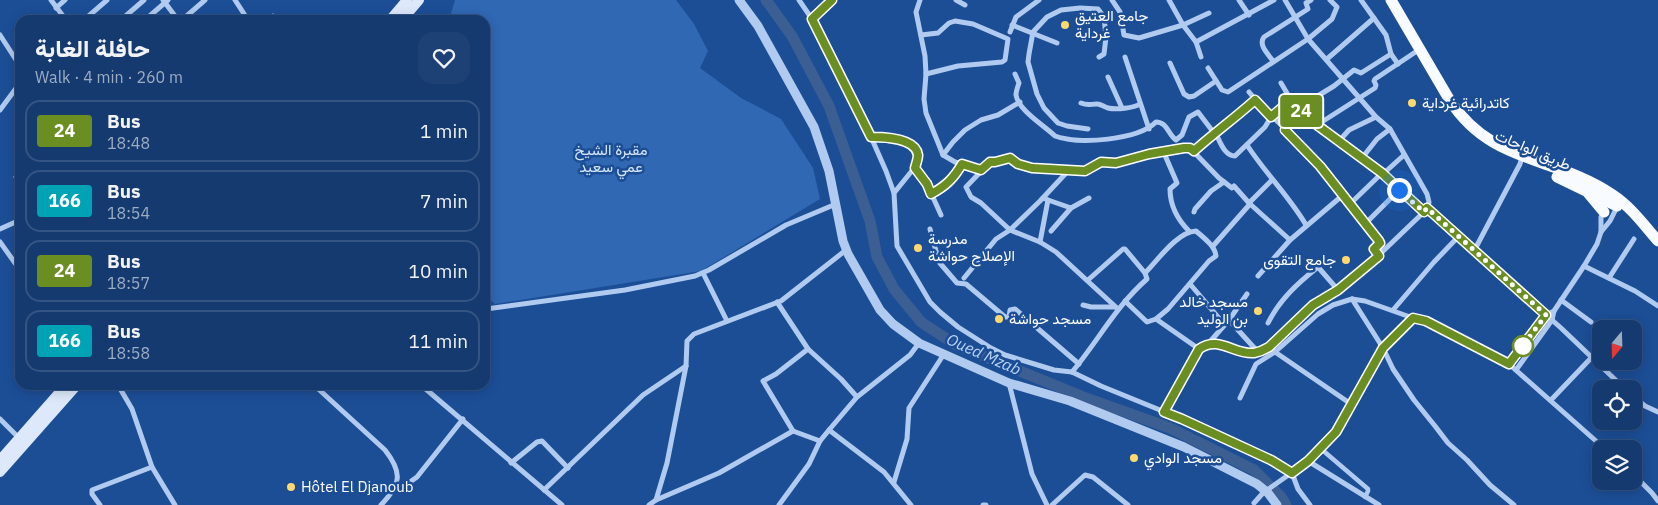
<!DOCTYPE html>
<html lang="en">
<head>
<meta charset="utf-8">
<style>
  :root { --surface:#153a70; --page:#1e4175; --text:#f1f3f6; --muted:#9dadc3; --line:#345483 }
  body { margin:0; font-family:"IBM Plex Sans",Vazirmatn,sans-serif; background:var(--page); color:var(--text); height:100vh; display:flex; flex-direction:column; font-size:19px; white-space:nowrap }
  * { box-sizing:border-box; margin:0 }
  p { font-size:16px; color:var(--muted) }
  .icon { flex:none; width:28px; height:28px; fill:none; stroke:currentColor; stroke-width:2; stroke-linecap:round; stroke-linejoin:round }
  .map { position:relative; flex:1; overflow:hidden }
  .drawer { position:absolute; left:15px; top:15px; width:475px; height:375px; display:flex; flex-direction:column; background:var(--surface); border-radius:15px; box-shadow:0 2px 12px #0003,0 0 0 1px var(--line) }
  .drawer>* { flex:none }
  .badge { padding:0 10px; border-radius:4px; font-size:18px; line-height:32px }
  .needle { width:32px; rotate:199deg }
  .tools { position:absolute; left:1592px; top:320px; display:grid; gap:10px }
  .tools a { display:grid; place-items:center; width:50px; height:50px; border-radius:10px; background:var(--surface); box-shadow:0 2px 12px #0003,0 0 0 1px var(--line); font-size:25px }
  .you { position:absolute; width:25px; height:25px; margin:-12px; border:4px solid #fff; border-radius:50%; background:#1a73e8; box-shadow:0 0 0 8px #1a73e833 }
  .map>.badge { position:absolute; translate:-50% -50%; box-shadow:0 0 0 2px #fff }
  .round { display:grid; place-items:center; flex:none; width:52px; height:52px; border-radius:15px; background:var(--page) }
  .summary { display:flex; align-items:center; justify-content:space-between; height:85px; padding:0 20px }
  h1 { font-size:24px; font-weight:800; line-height:38px }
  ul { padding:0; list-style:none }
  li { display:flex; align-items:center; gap:15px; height:62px; margin:0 10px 8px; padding:0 10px; border:2px solid var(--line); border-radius:15px }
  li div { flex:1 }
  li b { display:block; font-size:19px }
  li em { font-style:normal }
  li .badge { min-width:55px; font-weight:700; text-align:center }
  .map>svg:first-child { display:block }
</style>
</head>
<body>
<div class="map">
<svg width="1658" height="505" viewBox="0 0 1658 505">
  <rect width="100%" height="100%" fill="#1c4e96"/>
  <!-- green -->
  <polygon fill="#3068b4" points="455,0 676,0 694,24 708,51 700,68 741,98 781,119 813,168 820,199 701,271 495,304 485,295 485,20 449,20"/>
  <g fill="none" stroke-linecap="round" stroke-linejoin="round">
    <!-- river -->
    <polyline stroke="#3c5f93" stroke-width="11" points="766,0 792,36 829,106 870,221 877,257 894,289 921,322 956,345 1086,398 1170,428 1254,470 1281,497 1286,505"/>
    <!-- pedestrian -->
    <polyline stroke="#b0cbef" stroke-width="4.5" points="1320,448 1368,489 1368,491 1365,497"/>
    <!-- minor -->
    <g stroke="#b0cbef" stroke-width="5">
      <polyline points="51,0 66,20"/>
      <polyline points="163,0 178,20"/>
      <polyline points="235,0 248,20"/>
      <polyline points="799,0 812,19 871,137 886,171 894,193 897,246 930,302 940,312 958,327 991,348 1005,355 1054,370 1072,372 1101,386 1182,419 1271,460 1292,473 1298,489 1310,505"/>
      <polyline points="920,0 916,12 925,56 926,74 924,99 926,113 943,155 955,162 981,170"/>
      <polyline points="956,0 965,5"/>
      <polyline points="1112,0 1120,12 1124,35 1139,38 1183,25 1209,13"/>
      <polyline points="1169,0 1183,25 1196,42 1201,57"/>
      <polyline points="1239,0 1249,15"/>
      <polyline points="1285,0 1308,39 1376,117 1390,129 1427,194 1429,202 1427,209 1561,328 1625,389"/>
      <polyline points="1361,0 1386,35 1391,54 1398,64"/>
      <polyline points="56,8 65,0"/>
      <polyline points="812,19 832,0"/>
      <polyline points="84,20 107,0"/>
      <polyline points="121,20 144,0"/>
      <polyline points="145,20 168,0"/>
      <polyline points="182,20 205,0"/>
      <polyline points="268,20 273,16 277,20"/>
      <polyline points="1012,25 1057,43"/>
      <polyline points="1010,32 1016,17 1039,0"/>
      <polyline points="0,35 20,66"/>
      <polyline points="921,35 938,33 949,23 955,21 973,24 1008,39 1005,60 1002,62 958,66 926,74"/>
      <polyline points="1196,42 1274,0"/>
      <polyline points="1125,57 1149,129"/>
      <polyline points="1327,59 1374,18"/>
      <path d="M 1273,61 C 1268,54 1258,45 1264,37 L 1308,9 L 1306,3 L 1311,0"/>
      <polyline points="1170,63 1184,94 1189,97 1194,96 1216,81"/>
      <polyline points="1208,68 1222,90 1228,92 1308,39 1332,19 1337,7 1330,0"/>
      <path d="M 1015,74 L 1019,83 C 1018,86 1016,91 1016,95 C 1018,110 1045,126 1055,136 C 1079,145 1138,140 1156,122 C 1167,122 1168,134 1176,140 L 1182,135 L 1189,117 L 1198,112 L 1214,133"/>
      <polyline points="1108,77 1122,108"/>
      <polyline points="1281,83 1291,100 1306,116 1382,173 1424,212"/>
      <path d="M 1249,92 C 1264,111 1284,126 1300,144 C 1329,175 1353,209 1379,241 L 1380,243 L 1374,249 L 1379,255"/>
      <path d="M 1081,103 C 1088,106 1090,104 1097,104 C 1101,104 1104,107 1108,108 C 1116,110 1134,108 1140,104"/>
      <polyline points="1298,108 1334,86 1354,70 1361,73 1391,54"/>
      <polyline points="0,110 20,83"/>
      <polyline points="1317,125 1375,88 1376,85 1374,81 1375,79 1420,49"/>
      <polyline points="1088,129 1067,126 1058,123 1044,108 1037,94 1028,62 1029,54 1033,32 1047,17 1061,10 1080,8 1098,9 1104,17 1106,37 1104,54 1099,57"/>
      <path d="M 1215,132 C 1220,141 1224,156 1235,156 L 1265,127 L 1271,117 L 1291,100"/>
      <polyline points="871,137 880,137 910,143 918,155 915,167 927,184 941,215"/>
      <polyline points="1339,141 1349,130 1376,117"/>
      <path d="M 1247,145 C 1265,173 1289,196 1306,225"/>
      <path d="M 1194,151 C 1214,133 1235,118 1255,100"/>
      <path d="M 1164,153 L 1177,183 L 1170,189 C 1170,206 1177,219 1189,231"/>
      <polyline points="943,155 953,142 965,130 981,120 998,115 1020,102"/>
      <polyline points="1362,158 1377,139 1390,129"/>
      <polyline points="1383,174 1404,155"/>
      <polyline points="16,177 20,173"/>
      <polyline points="894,193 915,167"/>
      <path d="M 931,194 C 946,186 954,178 962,164"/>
      <polyline points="1048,200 1071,208 1089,198"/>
      <polyline points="1249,203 1272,180"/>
      <polyline points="1350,204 1382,173"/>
      <polyline points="1194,212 1195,209 1211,191 1224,182"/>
      <polyline points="1365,224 1399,190"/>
      <polyline points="0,229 20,220"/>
      <polyline points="930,229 939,262 957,283 966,284 1005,317 1009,317 1010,310 1015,309 1079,364"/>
      <polyline points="1051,231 1071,208"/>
      <polyline points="1601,232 1601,217 1604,211"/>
      <polyline points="0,242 20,270"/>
      <polyline points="1040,242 1048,200 1043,198"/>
      <polyline points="1213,246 1250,204"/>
      <polyline points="1474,251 1520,164 1522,157"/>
      <polyline points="1584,266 1635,291 1658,306"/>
      <polyline points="703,273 727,321"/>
      <polyline points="1258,276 1290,240 1343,195"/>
      <polyline points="964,278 996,239 1010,230 1040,201 1068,171"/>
      <polyline points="1609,278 1634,239"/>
      <polyline points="1088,280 1123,249 1125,249 1145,273"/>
      <polyline points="1190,284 1224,324"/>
      <polyline points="1352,299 1383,348 1393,369 1414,400 1435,426 1448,443 1467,460 1490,485 1514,505"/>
      <polyline points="1561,300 1591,322"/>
      <polyline points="1125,301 1147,322 1156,319 1199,349"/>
      <polyline points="777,302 808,349 841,379 857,397"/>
      <polyline points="1083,305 1091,307 1115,307"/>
      <polyline points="486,309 625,290 695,276 709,270 786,225 836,204"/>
      <polyline points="1118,309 1056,252 1040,242 1010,230 981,203 971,197 966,187 990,162 995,162 1010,158 1018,164 1031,168 1085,171 1101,162 1116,163 1149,154 1190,148 1219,178 1232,188 1234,186 1249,203 1290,240"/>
      <polyline points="1393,310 1434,262 1458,237"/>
      <polyline points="1229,320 1258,352"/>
      <path d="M 1268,323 C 1280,299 1298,283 1318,267 L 1338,290"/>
      <polyline points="1207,345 1229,320 1247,294"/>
      <polyline points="808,349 776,374 763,381 793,431 820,441 829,430 884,472 911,505"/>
      <polyline points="1275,352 1351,404"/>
      <polyline points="1509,364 1546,315 1554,311 1584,266 1597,244 1601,232 1610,221 1618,205"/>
      <polyline points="1516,370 1552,320 1554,311"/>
      <path d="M 1072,372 C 1098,341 1116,306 1147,279 L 1145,273 C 1158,260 1177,232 1196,231 C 1204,238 1215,246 1216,256 L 1209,261 L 1168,309 L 1156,319"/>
      <polyline points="1009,383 1032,474 1047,505"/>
      <polyline points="118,385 132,409 152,467 175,505"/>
      <path d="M 314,385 L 385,450 C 403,473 401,484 381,505"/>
      <path d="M 421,385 C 468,425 515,465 562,505"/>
      <polyline points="1634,397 1645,406 1658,412"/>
      <polyline points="1240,398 1256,364 1275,352 1318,314 1333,305 1352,299 1365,301 1413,318"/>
      <polyline points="1551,400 1592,357"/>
      <polyline points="1164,412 1199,349 1214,343 1253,353 1269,347 1313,305 1338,290 1379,255 1427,209"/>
      <polyline points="0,419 19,438"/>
      <polyline points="829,430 857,397 910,355 919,343"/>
      <polyline points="1308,461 1379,505"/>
      <polyline points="511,463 537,442 542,441 568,468"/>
      <polyline points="1289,474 1308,461 1336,432 1383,348 1413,318 1426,321 1509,364 1605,449"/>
      <polyline points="1634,475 1652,493 1658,501"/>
      <polyline points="894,482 907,439 909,408 944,354"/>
      <polyline points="396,487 410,482 417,477 463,419"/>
      <polyline points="544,490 643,395 686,366"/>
      <polyline points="656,500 719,473 793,431"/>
      <polyline points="100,505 92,494 92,490 152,467"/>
      <polyline points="649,505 656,500 667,463 686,366 687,341 694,334 781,301 846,250"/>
      <polyline points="779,505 809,464 820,441"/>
      <polyline points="983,505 986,505"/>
      <polyline points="1052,505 1085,475 1093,477 1128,505"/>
    </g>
    <!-- tertiary -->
    <polyline stroke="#b0cbef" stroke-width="9" points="739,0 758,26 814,127 829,171 843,241 848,254 880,310 893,324 919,343 1009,383 1070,401 1184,447 1257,484 1268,493 1277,505"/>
    <!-- secondary -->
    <g stroke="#dde9fb" stroke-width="10">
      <polyline points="390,20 407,0"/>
      <polyline points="402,20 419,0"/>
      <polyline points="0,460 66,385"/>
      <polyline points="0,472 77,385"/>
    </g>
    <!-- primary -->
    <g stroke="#f8fbff" stroke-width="11">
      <path d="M 1391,0 L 1449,99 C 1492,166 1555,155 1613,195 C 1631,207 1644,225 1658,241"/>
      <polyline points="1557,177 1617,206"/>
      <polyline points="1589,194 1604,212"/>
    </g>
    <!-- minor-bridge -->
    <polyline stroke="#b0cbef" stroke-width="5" points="1254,503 1263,493 1287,476"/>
  </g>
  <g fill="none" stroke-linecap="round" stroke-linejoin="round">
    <!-- line casing -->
    <g stroke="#fff" stroke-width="11">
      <path id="line" d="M 832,0 L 812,19 L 871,137 C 884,137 916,138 918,155 C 918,159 916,164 915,168 L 927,184 L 931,194 C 946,186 954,178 962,164 L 981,170 L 990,162 L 995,162 L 1010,158 L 1018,164 L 1032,168 L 1085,171 L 1101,162 L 1116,163 L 1149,154 L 1184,148 L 1190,148 L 1194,151 C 1214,133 1235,118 1255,100 L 1271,117 L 1291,100 L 1317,125 L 1382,173 L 1424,212 L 1427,208 L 1546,315 L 1509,364 L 1426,321 L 1413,318 L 1383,348 L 1336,432 L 1308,461 L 1292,473 L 1271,460 L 1182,419 L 1164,412 L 1199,349 C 1219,335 1234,355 1254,353 C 1259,352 1264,350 1269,347 L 1313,305 L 1338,290 L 1379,256 L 1374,249 L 1380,243 L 1379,241 L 1320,166 L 1285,130"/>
    </g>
    <!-- line -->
    <use href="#line" stroke="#6b8e23" stroke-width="8"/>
    <!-- walk -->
    <polyline stroke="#fff" stroke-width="5" stroke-dasharray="0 9" points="1399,190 1424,212 1427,208 1546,315 1518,352 1523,346"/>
  </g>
  <!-- markers -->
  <g fill="#ffd96e" stroke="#1c4e96" stroke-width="2">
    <circle cx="1065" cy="25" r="5"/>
    <circle cx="1412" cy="103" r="5"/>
    <circle cx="918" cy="248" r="5"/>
    <circle cx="1346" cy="260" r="5"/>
    <circle cx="1258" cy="311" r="5"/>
    <circle cx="999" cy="319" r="5"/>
    <circle cx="1134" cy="458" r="5"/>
    <circle cx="291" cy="487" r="5"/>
  </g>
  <circle fill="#fff" stroke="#6b8e23" stroke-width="2.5" cx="1523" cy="346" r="10"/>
  <g text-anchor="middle" stroke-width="5" stroke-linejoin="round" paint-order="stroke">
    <!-- poi labels -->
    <g font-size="15" fill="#fff" stroke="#1c4e96" text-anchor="start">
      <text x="1075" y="21">جامع العتيق<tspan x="1075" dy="17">غرداية</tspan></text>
      <text x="1422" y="108">كاتدرائية غرداية</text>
      <text x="928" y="244">مدرسة<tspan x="928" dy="17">الإصلاح حواشة</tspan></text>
      <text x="1336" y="265" text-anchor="end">جامع التقوى</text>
      <text x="1248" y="307" text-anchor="end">مسجد خالد<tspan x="1248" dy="17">بن الوليد</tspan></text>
      <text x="1009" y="324">مسجد حواشة</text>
      <text x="1144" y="463">مسجد الوادي</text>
      <text x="301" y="492">Hôtel El Djanoub</text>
    </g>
    <!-- park labels -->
    <g font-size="15" fill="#d6e6fb" stroke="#1c4e96">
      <text x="611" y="155">مقبرة الشيخ<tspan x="611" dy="17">عمي سعيد</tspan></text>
    </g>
    <!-- street labels -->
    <g font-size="15" fill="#fff" stroke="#1c4e96">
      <text transform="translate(1533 150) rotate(23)" y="5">طريق الواحات</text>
    </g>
    <!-- water labels -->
    <g font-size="16" font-style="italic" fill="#bcd5f6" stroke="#1c4e96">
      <text transform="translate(984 354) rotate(24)" y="6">Oued Mzab</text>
    </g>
  </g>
</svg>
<div class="tools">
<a><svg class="needle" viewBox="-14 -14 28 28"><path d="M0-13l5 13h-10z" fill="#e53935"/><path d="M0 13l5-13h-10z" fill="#9dadc3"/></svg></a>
<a><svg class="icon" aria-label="locate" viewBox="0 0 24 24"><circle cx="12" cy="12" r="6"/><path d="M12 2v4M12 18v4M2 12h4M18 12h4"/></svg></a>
<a><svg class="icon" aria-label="layers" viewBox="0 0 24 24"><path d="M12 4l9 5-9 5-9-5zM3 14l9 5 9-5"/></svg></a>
</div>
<div class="you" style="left:1399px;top:190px"></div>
<b class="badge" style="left:1301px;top:111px;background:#6b8e23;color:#fff">24</b>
<section class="drawer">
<div class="summary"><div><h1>حافلة الغابة</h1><p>Walk · 4 min · 260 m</p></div><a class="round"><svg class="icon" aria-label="heart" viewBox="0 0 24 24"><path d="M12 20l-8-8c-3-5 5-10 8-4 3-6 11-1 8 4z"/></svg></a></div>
<ul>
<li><span class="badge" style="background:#6b8e23;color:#fff">24</span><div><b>Bus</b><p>18:48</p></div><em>1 min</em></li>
<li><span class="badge" style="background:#00a3b4;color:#fff">166</span><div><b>Bus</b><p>18:54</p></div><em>7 min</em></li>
<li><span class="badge" style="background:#6b8e23;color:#fff">24</span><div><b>Bus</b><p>18:57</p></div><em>10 min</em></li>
<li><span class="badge" style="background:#00a3b4;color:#fff">166</span><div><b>Bus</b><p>18:58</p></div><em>11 min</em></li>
</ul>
</section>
</div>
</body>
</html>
